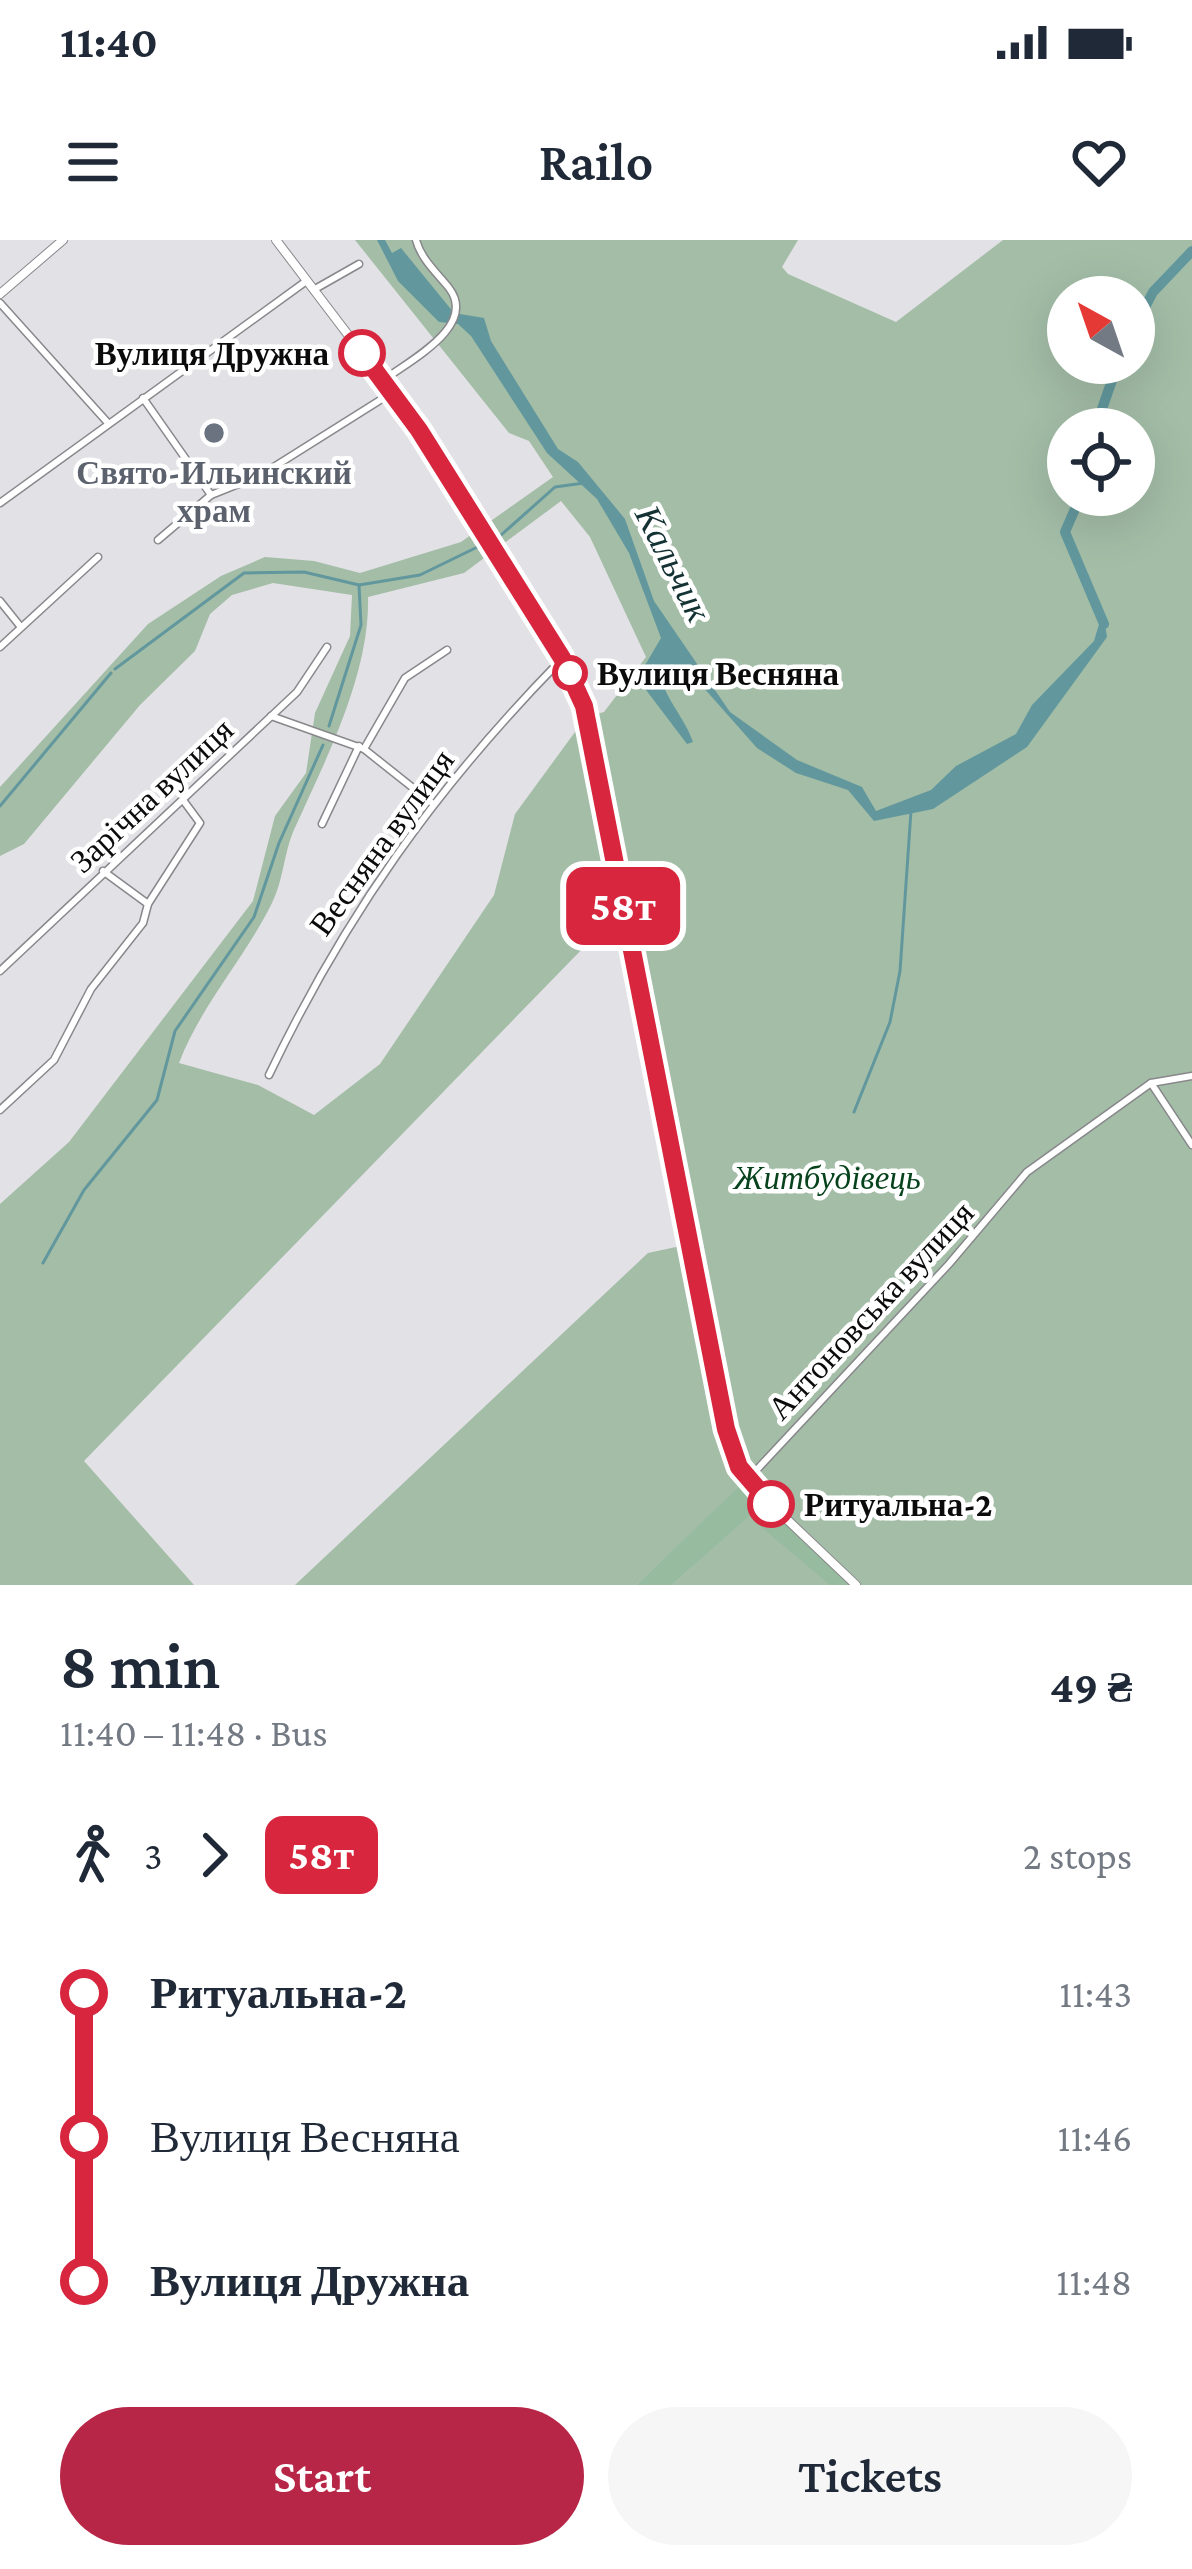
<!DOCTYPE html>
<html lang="en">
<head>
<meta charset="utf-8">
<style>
  :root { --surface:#fff; --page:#f6f6f7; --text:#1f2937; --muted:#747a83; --accent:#b72647 }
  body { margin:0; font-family:"Crimson Pro",serif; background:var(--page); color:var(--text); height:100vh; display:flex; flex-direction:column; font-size:45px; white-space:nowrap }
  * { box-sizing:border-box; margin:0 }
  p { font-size:39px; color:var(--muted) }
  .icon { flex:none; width:66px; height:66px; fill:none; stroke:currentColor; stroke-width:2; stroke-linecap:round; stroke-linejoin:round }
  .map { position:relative; height:1345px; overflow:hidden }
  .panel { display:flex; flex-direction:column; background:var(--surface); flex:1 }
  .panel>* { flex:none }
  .badge { padding:0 24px; border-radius:18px; font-size:42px; line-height:78px }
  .needle { width:78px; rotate:320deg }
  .fabs { position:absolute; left:1047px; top:36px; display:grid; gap:24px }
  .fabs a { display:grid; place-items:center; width:108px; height:108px; border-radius:50%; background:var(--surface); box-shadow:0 12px 48px #0002; font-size:60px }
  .map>.badge { position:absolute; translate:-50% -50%; box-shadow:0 0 0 6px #fff }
  .legs { display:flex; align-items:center; gap:18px; height:132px; padding:0 60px; font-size:39px }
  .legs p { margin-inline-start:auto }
  .overview { display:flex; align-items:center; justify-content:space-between; height:204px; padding:0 60px }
  h1 { font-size:66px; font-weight:600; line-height:90px }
  .cta { display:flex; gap:24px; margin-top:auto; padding:24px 60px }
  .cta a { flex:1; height:138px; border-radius:72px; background:var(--accent); color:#fff; font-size:48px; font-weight:600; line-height:138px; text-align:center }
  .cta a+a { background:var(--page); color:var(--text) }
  ul { padding:0 60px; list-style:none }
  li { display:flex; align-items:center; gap:42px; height:144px; font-size:45px }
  li i { display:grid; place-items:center; width:18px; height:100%; margin:0 15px; background:currentColor }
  li i::after { content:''; width:30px; height:30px; margin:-15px; border:9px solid; border-radius:50%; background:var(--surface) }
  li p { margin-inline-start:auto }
  li:first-child i { background:linear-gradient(#0000 50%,currentColor 0) }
  li:last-child i { background:linear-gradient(currentColor 50%,#0000 0) }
  .status { display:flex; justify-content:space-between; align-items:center; height:84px; padding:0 60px; background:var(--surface); direction:ltr }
  .status svg { height:33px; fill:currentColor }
  header { display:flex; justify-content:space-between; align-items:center; height:156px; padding:0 60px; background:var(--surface); font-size:54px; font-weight:600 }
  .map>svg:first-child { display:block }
</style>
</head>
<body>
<div class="status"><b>11:40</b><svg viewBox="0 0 49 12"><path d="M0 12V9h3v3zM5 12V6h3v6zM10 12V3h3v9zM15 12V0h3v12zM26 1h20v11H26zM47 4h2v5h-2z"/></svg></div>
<header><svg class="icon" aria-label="menu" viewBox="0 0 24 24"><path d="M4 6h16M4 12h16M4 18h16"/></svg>Railo<svg class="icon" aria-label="heart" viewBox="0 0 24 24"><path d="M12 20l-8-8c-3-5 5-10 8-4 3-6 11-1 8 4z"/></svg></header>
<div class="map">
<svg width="1192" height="1345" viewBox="0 0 1192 1345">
  <rect width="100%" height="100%" fill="#e2e1e5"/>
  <!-- green -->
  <path fill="#a3bda7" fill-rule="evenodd" d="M 355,0 L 798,0 L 782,27 L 788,34 L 896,82 L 1003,0 L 1192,0 L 1192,1345 L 672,1345 L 766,1260 L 747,1240 L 636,1345 L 295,1345 L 648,1013 L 690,1004 L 623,667 L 84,1221 L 194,1345 L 0,1345 L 0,964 L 69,902 L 253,661 L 275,576 L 306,533 L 315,473 L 350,396 L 352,355 L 273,343 L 232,355 L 210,374 L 195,411 L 140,465 L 24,604 L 0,616 L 0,547 L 148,384 L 221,336 L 265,317 L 314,321 L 360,333 L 461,302 L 553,237 L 529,201 L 509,193 ZM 1068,57 L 1134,57 L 1134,123 L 1068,123 ZM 1068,189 L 1134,189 L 1134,255 L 1068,255 ZM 561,261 L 590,297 L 646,417 L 604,472 L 586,477 L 515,574 L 494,655 L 380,824 L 314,875 L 258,845 L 179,823 C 201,765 245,718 272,663 C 283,641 284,614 293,592 C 325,521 370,435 368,357 L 464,333 Z"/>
  <!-- forest -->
  <g fill="#97bb9e">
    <polygon points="747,1239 767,1260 672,1345 636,1345"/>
    <polygon points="766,1270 775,1273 855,1345 830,1345 759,1285 756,1278"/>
  </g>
  <!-- water -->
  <path fill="#62989d" d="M 377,0 L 385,0 L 392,13 L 401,8 L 454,73 L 484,78 L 491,101 L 558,209 L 578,222 L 625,279 L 654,361 L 730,472 L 797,520 L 862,547 L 876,571 L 931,550 L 956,526 L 1016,494 L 1032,465 L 1094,401 L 1103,371 L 1107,397 L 1027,507 L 933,569 L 874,581 L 848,550 L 796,533 L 757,508 L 703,447 L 668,428 L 659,431 C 664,458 684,476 693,502 L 687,504 L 646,450 L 641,432 L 661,398 L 629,313 L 597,259 L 547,213 L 471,96 L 458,84 L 439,82 L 398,41 Z"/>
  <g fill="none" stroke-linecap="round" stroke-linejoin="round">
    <!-- stream -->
    <g stroke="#62989d" stroke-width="3">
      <polyline points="115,429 244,333 304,332 359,345 420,335 500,296 555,247 584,243"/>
      <polyline points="329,486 361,385 359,345"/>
      <polyline points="0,566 111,433"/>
      <polyline points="854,872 890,782 900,731 911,571"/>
      <polyline points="43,1023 84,950 157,860 175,791 254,677 279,603 323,505"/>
    </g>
    <!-- river -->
    <g stroke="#62989d" stroke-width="10">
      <polyline points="1134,88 1153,52 1192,11"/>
      <polyline points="1095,189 1118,123"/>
      <polyline points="1081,255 1065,292 1104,384"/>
    </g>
    <!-- street casing -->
    <g stroke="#88878b" stroke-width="9">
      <g id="street">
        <polyline points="315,49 359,24"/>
        <polyline points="0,63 108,183"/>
        <path d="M 384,140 C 410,120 478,86 449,48 C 437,33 421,19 416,0"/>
        <polyline points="143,158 211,255"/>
        <polyline points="0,263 305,42"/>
        <polyline points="158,300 211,255 261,235 393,152"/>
        <polyline points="0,361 20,386"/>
        <polyline points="0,407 98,317"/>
        <polyline points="271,476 364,509 432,563"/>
        <polyline points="364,509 405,438 447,410"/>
        <polyline points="322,584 359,506"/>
        <polyline points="103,631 148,664"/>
        <polyline points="0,731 297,452 327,407"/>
        <path d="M 269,835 C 346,674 435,549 560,421"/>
        <polyline points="1151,843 1192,905"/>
        <polyline points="0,870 54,820 91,749 143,683 148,664 200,583 183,560"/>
        <polyline points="750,1237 949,1024 1027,932 1151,843 1192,836"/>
      </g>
    </g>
    <!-- secondary casing -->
    <g stroke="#88878b" stroke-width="10">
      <g id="secondary">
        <polyline points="276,0 409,175 577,448 730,1202 756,1250 856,1345"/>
        <polyline points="0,54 63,0"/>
      </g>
    </g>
    <!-- street -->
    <use href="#street" stroke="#fff" stroke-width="6"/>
    <!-- secondary -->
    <use href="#secondary" stroke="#fff" stroke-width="8"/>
  </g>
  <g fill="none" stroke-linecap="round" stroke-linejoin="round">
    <!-- line-1 casing -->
    <g stroke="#fff" stroke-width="27">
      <polyline id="line-1" points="362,113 419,190 562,418 584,466 726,1189 739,1227 771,1264"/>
    </g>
    <!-- line-1 -->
    <use href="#line-1" stroke="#d7263d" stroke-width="18"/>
  </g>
  <!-- markers -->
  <g fill="#fff" stroke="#d7263d" stroke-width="6">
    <circle cx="362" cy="113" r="21"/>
    <circle cx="570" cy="433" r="15"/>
    <circle cx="771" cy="1264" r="21"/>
  </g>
  <circle fill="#6b7280" stroke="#fff" stroke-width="4.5" cx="214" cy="193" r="12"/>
  <g text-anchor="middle" stroke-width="9" stroke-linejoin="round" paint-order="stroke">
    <!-- stop labels -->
    <g font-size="33" font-weight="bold" fill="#0b0b0c" stroke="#fff" text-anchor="start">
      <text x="329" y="125" text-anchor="end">Вулиця Дружна</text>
      <text x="597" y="445">Вулиця Весняна</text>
      <text x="804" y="1276">Ритуальна-2</text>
    </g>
    <!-- worship labels -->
    <g font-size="33" font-weight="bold" fill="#5b616d" stroke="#fff">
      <text x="214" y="244">Свято-Ильинский<tspan x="214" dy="38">храм</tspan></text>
    </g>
    <!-- street labels -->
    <g font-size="33" fill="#0b0b0c" stroke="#fff">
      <text transform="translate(151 555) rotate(-43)" y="12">Зарічна вулиця</text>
      <text transform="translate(381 602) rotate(-54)" y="12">Весняна вулиця</text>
      <text transform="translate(870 1070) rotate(-47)" y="12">Антоновська вулиця</text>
    </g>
    <!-- park labels -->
    <g font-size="33" font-style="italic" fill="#06431c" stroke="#fff">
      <text x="827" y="949">Житбудівець</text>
    </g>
    <!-- water labels -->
    <g font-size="36" font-style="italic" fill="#143234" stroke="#fff">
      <text transform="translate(674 323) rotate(63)" y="13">Кальчик</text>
    </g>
  </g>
</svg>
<div class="fabs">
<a><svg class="needle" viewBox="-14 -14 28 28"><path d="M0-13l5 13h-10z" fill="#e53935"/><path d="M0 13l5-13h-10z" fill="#747a83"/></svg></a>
<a><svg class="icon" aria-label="locate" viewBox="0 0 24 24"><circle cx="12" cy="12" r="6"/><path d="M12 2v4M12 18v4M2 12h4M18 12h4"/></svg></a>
</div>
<b class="badge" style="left:623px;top:666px;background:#d7263d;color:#fff">58т</b>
</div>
<section class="panel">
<div class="overview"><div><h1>8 min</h1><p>11:40 – 11:48 · Bus</p></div><b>49 ₴</b></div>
<div class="legs"><svg class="icon" aria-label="walk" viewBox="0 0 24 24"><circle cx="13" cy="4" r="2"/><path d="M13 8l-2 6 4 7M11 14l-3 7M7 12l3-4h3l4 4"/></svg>3<svg class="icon" aria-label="forward" viewBox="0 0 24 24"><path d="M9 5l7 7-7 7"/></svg><b class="badge" style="background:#d7263d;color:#fff">58т</b><p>2 stops</p></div>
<ul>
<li><i style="color:#d7263d"></i><b>Ритуальна-2</b><p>11:43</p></li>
<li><i style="color:#d7263d"></i><span>Вулиця Весняна</span><p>11:46</p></li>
<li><i style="color:#d7263d"></i><b>Вулиця Дружна</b><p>11:48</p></li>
</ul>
<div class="cta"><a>Start</a><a>Tickets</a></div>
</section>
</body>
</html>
